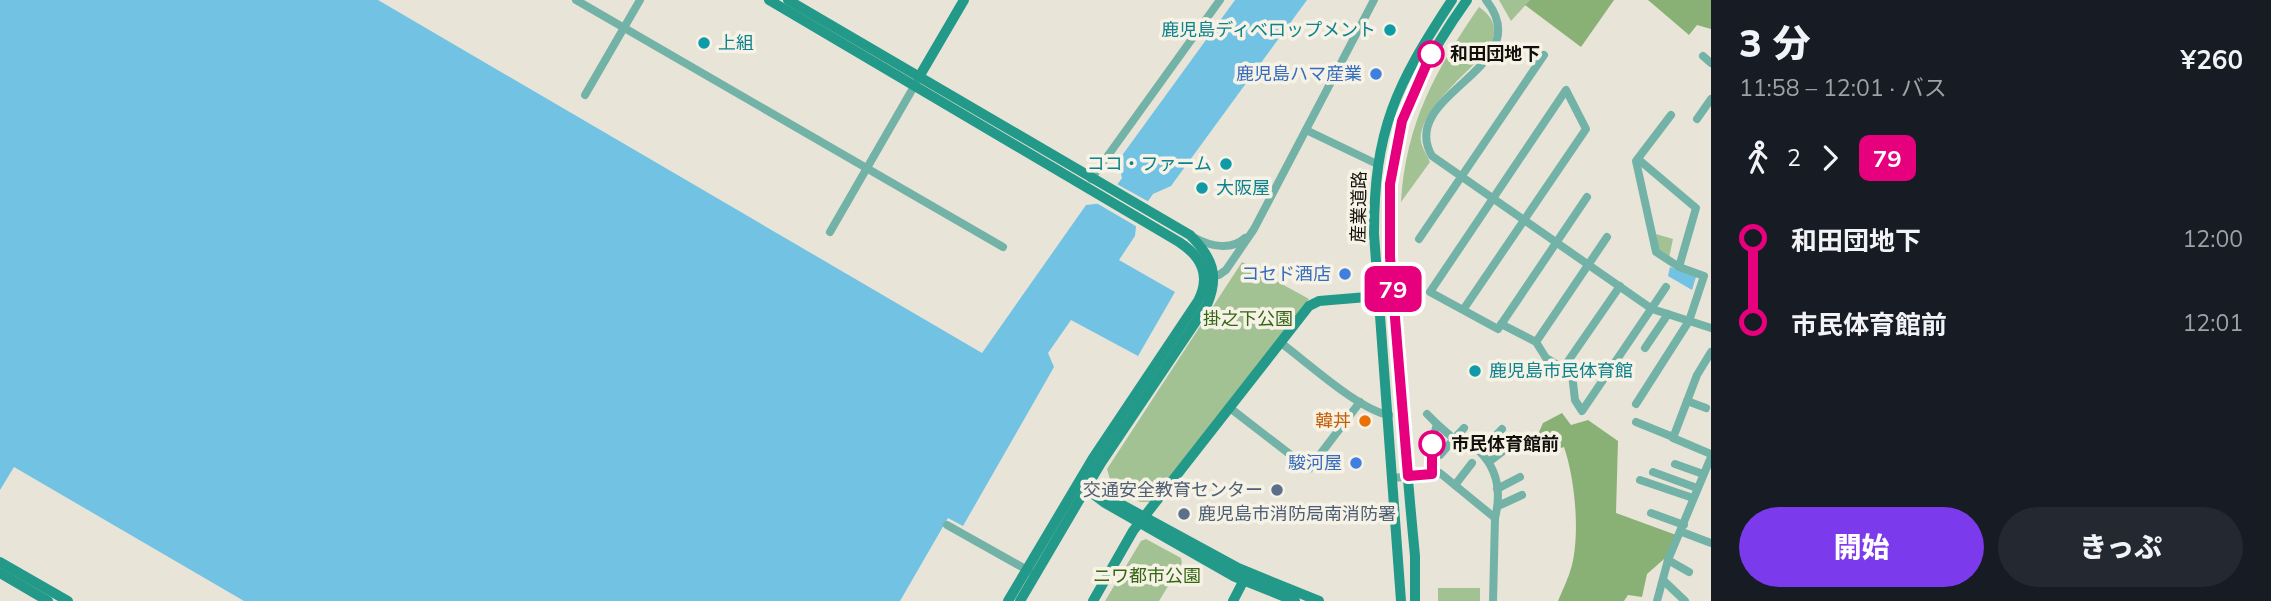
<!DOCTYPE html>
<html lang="ja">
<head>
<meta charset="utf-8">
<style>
  :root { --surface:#171b24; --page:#242831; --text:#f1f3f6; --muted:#9ea1a6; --accent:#7c3aed }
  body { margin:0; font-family:Mulish,"Noto Sans JP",sans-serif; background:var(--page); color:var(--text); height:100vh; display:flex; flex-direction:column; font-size:26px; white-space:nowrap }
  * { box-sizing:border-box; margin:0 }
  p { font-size:23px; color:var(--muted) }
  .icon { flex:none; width:38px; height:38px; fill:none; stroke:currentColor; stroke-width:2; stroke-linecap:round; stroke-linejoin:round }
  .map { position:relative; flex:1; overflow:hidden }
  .panel { display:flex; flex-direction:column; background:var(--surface); width:560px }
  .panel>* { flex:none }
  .badge { padding:0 14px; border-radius:10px; font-size:24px; line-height:46px }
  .map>.badge { position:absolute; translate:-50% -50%; box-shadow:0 0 0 4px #fff }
  .legs { display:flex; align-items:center; gap:10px; height:77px; padding:0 28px; font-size:23px }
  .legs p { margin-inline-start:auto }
  .headline { display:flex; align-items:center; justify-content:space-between; height:119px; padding:0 28px }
  h1 { font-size:38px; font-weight:800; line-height:52px }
  .primary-button { display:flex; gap:14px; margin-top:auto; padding:14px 28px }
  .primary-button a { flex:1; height:80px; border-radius:42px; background:var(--accent); color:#fff; font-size:28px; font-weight:800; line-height:80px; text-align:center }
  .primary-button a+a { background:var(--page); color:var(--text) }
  ul { padding:0 28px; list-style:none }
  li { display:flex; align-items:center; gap:24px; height:84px; font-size:26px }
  li i { display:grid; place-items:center; width:10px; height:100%; margin:0 9px; background:currentColor }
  li i::after { content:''; width:18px; height:18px; margin:-9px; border:5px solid; border-radius:50%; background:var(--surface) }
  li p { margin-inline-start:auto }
  li:first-child i { background:linear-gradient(#0000 50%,currentColor 0) }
  li:last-child i { background:linear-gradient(currentColor 50%,#0000 0) }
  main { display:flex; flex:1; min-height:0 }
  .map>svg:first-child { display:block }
</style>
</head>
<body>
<main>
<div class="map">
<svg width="1711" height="601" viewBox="0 0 1711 601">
  <rect width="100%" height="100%" fill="#e9e4d8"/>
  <!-- green -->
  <g fill="#a2c293">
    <polygon points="1499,0 1530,0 1511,21"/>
    <path d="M 1479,7 C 1493,17 1497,26 1492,44 C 1474,69 1418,109 1421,141 C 1422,148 1427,155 1430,162 L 1401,202 C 1406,123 1435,71 1479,7 Z"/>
    <polygon points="1656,234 1673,239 1669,258 1658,250"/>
    <polygon points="1242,262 1309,299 1150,502 1140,502 1112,486 1107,469"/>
    <polygon points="1146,539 1181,558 1182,563 1159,601 1105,601 1141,541"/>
    <rect x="1438" y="588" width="42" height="13"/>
  </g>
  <!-- forest -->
  <g fill="#89b176">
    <polygon points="1530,0 1614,0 1581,47 1525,5"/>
    <polygon points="1648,0 1711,0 1711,29 1697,25 1689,35"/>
    <path d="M 1562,413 L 1571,425 L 1588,420 L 1618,441 L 1616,513 L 1679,536 L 1672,552 L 1647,574 L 1642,597 L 1628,595 L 1624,601 L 1558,601 C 1563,589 1569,577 1572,565 C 1580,532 1575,479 1564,447 L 1549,452 L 1536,439 L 1543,423 Z"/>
  </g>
  <!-- water -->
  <g fill="#72c2e4">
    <polygon points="0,0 378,0 982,353 1086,205 1104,203 1122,178 1118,161 1235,0 1307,0 1171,186 1153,194 1137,217 1135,236 1119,260 1175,292 1138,356 1071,320 1048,353 1054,367 963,526 948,518 900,601 244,601 14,467 0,490"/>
    <polygon points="1670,267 1696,277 1692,290 1668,276"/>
  </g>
  <!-- pier -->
  <polygon fill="#e9e4d8" points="1115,183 1151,203 1140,218 1139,228 1093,201 1102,200"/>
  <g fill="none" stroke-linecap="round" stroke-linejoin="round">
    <!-- street -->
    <g stroke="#73b3a7" stroke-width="8">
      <polyline points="576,0 1003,247"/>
      <path d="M 1486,0 C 1540,68 1396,94 1432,156 L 1652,309 L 1711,328"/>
      <polyline points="1703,56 1711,63"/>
      <polyline points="585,95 640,0"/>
      <polyline points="1697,119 1711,99"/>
      <polyline points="1306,130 1377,164"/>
      <polyline points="1638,159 1696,208 1679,267"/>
      <polyline points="1091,179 1220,0"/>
      <polyline points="830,232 916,83"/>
      <path d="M 1195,238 C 1210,246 1231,251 1245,238"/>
      <polyline points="1419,239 1544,55"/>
      <polyline points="1207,275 1219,275 1226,270 1254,229 1374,0"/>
      <polyline points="1463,310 1586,129 1566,90 1430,292 1498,329 1587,197"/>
      <polyline points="1501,324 1536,342 1546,358 1572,374 1575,400 1582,411 1666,287"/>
      <polyline points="1536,342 1607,237"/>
      <path d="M 1281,343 C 1307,362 1359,410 1389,415"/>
      <polyline points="1645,348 1668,314"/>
      <polyline points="1711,352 1697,375 1673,438 1711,454"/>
      <polyline points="1564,367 1620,286"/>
      <polyline points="1687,401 1706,408"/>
      <polyline points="1636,404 1689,321 1704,276 1679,267 1656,252 1636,161 1671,115"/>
      <polyline points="1230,408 1309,469 1360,402"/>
      <polyline points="1427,414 1437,424 1432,442 1432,474"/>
      <polyline points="1636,422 1673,437"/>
      <polyline points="1437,424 1454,439 1464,428"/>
      <polyline points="1432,455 1440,455 1454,439"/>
      <polyline points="1490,461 1515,442"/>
      <polyline points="1675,464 1703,474"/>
      <polyline points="1653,472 1697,488"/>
      <polyline points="1393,478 1440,473 1495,518 1493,601"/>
      <polyline points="1640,480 1693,498"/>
      <polyline points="1455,485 1472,463"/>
      <polyline points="1497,489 1520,477"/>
      <polyline points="1498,506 1522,495"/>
      <polyline points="1651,513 1684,525"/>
      <path d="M 1495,518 C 1501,494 1498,470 1480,452 L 1502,429"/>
      <polyline points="947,525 1029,571"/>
      <polyline points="1682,532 1711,543"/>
      <polyline points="1668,560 1689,572"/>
      <polyline points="1664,581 1685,601"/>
      <polyline points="1657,601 1668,560 1711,457"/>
    </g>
    <!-- secondary -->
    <g stroke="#239a89" stroke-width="10">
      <path d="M 769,0 L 1179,242 C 1202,257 1211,276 1198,301 L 1093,458 L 1008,601"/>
      <path d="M 788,0 L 1190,235 C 1212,257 1220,275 1207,305 L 1101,463 L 1020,601"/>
      <polyline points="919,77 964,0"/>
      <polyline points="1082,483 1238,568 1319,601"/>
      <polyline points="1081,485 1105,503 1233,576 1295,601"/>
      <polyline points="0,562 68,601"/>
      <polyline points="0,573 48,601"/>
      <polyline points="1093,601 1133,531 1309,306 1319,301 1379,296"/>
      <polyline points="1233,601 1247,574"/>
      <path d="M 1401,601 L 1374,234 C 1374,129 1396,85 1452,0"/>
      <path d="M 1415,601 L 1415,556 C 1407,473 1400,390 1394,306 C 1391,259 1384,210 1392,163 C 1402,102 1432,49 1467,0"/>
    </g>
  </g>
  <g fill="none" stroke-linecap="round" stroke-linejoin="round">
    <!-- line-1 casing -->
    <g stroke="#fff" stroke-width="16">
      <polyline id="line-1" points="1431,54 1402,121 1390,184 1390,257 1408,476 1432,474 1432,444"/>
    </g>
    <!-- line-1 -->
    <use href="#line-1" stroke="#e6007e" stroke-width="10"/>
  </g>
  <!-- markers -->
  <g fill="#0f9aa8" stroke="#f6f2e5" stroke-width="2.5">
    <circle cx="1390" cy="30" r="7"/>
    <circle cx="704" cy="43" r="7"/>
    <circle cx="1226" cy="164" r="7"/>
    <circle cx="1202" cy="188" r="7"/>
    <circle cx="1475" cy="371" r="7"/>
  </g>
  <g fill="#fff" stroke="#e6007e" stroke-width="3.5">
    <circle cx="1431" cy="54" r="12"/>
    <circle cx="1432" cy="444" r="12"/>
  </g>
  <g fill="#3f7fe0" stroke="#f6f2e5" stroke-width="2.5">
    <circle cx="1376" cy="74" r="7"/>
    <circle cx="1345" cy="274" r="7"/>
    <circle cx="1356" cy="463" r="7"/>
  </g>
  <circle fill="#e8710a" stroke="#f6f2e5" stroke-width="2.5" cx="1365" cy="421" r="7"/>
  <g fill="#5c6f8a" stroke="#f6f2e5" stroke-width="2.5">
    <circle cx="1277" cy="490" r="7"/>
    <circle cx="1184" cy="514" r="7"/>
  </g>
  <g text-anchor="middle" stroke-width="7" stroke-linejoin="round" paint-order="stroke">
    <!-- culture labels -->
    <g font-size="18" fill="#0d838f" stroke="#f6f2e5" text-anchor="start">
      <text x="1376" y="36" text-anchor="end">鹿児島ディベロップメント</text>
      <text x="718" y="49">上組</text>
      <text x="1212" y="170" text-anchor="end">ココ・ファーム</text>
      <text x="1216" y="194">大阪屋</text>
      <text x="1489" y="377">鹿児島市民体育館</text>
    </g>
    <!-- stop labels -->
    <g font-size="18" font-weight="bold" fill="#11100c" stroke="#f6f2e5" text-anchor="start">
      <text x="1450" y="60">和田団地下</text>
      <text x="1451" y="450">市民体育館前</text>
    </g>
    <!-- shop labels -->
    <g font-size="18" fill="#366cbe" stroke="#f6f2e5" text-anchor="end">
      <text x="1362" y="80">鹿児島ハマ産業</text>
      <text x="1331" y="280">コセド酒店</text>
      <text x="1342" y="469">駿河屋</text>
    </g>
    <!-- street labels -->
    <g font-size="18" fill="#11100c" stroke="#f6f2e5">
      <text transform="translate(1359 207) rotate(-89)" y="6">産業道路</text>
    </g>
    <!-- park labels -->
    <g font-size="18" fill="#356614" stroke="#f6f2e5">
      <text x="1248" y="325">掛之下公園</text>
      <text x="1147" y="582">ニワ都市公園</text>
    </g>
    <!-- food labels -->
    <g font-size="18" fill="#c56008" stroke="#f6f2e5" text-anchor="end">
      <text x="1351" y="427">韓丼</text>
    </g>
    <!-- service labels -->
    <g font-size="18" fill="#4e5e75" stroke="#f6f2e5" text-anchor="end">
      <text x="1263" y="496">交通安全教育センター</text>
      <text x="1198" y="520" text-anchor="start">鹿児島市消防局南消防署</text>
    </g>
  </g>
</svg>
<b class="badge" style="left:1393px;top:289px;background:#e6007e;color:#fff">79</b>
</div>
<section class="panel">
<div class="headline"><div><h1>3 分</h1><p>11:58 – 12:01 · バス</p></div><b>¥260</b></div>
<div class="legs"><svg class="icon" aria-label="walk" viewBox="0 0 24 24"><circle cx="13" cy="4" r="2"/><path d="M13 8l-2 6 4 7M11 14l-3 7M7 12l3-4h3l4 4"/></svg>2<svg class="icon" aria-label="forward" viewBox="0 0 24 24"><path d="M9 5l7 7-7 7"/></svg><b class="badge" style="background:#e6007e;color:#fff">79</b></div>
<ul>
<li><i style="color:#e6007e"></i><b>和田団地下</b><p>12:00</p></li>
<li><i style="color:#e6007e"></i><b>市民体育館前</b><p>12:01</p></li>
</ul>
<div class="primary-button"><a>開始</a><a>きっぷ</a></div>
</section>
</main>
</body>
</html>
